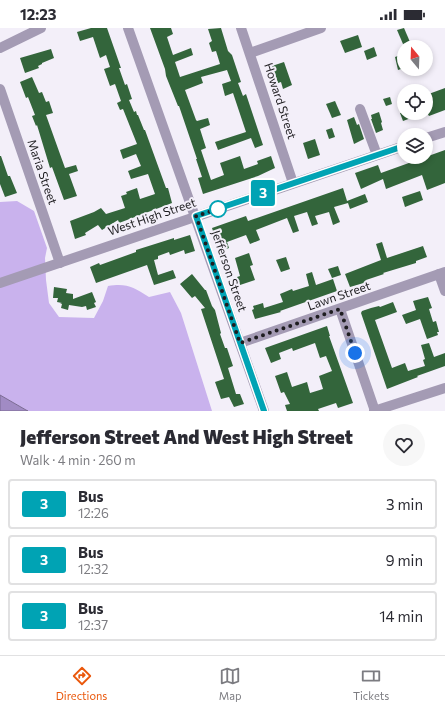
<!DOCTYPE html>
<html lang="en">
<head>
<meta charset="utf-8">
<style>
  :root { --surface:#fff; --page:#f7f7f7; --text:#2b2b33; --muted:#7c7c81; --line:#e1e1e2; --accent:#ea580c }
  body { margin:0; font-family:Commissioner,sans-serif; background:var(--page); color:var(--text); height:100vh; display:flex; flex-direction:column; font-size:15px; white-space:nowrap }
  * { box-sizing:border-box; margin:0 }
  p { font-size:13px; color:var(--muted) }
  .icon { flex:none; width:22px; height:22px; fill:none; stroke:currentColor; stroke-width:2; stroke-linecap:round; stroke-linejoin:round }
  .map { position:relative; height:383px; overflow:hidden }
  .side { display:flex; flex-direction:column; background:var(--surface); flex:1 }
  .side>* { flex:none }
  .badge { padding:0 8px; border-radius:3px; font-size:14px; line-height:26px }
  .needle { width:26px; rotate:341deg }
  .controls { position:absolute; left:397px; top:12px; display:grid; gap:8px }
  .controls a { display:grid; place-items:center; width:36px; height:36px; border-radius:50%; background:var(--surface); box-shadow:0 2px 6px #0003; font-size:20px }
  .you { position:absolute; width:20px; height:20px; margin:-10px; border:3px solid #fff; border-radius:50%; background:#1a73e8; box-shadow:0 0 0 6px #1a73e833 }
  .map>.badge { position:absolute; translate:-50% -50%; box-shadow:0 0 0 2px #fff }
  .round { display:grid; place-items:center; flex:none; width:42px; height:42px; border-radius:21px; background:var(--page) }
  .summary { display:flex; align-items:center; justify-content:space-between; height:68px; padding:0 20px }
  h1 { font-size:19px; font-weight:800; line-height:30px }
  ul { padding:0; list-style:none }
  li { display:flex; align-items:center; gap:12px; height:50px; margin:0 8px 6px; padding:0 12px; border:2px solid var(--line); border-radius:4px }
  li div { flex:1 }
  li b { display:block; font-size:15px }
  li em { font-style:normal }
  li .badge { min-width:44px; font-weight:700; text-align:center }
  .status { display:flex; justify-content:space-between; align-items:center; height:28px; padding:0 20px; background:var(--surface); direction:ltr }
  .status svg { height:11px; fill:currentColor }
  .tabs { display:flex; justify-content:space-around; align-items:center; height:56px; border-top:1px solid var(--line); background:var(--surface); font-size:11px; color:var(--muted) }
  .tabs a { display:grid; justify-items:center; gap:2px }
  .tabs .current { color:var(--accent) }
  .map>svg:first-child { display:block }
</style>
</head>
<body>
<div class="status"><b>12:23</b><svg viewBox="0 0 49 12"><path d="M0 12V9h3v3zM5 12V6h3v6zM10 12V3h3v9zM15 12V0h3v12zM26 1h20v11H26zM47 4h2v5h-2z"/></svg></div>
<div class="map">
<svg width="445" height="383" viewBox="0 0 445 383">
  <rect width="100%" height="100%" fill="#f3eff9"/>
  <!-- forest -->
  <path fill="#c9b2ed" d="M 17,173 L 34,183 L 47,220 L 45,230 L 46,252 L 49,275 L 59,289 L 94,290 L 103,273 L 108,258 C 127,255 133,259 149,269 L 170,264 L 181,285 L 212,383 L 28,383 L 0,367 L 0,174 Z"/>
  <!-- water -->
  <polygon fill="#a18bc4" stroke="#7a6a93" points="0,367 26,382 28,383 0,383"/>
  <!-- building -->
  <g fill="#33653b">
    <polygon points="91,0 107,0 121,40 119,40 125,57 127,56 132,71 129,72 134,84 136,83 137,87 138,87 144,102 145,102 166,160 168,160 172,175 119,195 118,192 102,202 98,197 85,205 86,207 75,211 70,193 94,184 101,180 106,186 125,180 121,168 127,166 126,164 137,160 140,171 155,166 148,146 131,151 128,143 141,138 136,126 123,131 120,122 137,116 123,81 120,82 117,75 121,73 115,56 110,58 104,41 110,39 106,27 100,30 93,9 80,13 77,4"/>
    <polygon points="150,0 171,0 173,6 167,9 173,27 191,20 193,27 175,34 180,49 220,36 216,23 212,24 209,15 212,13 208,1 221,0 228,23 232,27 241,54 238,55 243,68 246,66 263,117 255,120 251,110 218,122 215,114 246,104 233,65 225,68 222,56 231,53 227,42 201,49 203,55 185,62 196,92 197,93 208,90 210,97 200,101 206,120 201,122 211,152 224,147 220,135 240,128 244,141 258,136 257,133 271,128 275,140 258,148 203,166 198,150 202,149 196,131 197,131 179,78 178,78 166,48 165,41"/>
    <polygon points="404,0 410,14 403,16 397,2"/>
    <polygon points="358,7 362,19 345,25 340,13"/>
    <polygon points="374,19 377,28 367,32 364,23"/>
    <polygon points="51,21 54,30 42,35 42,36 38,38 39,40 25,45 20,30"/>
    <polygon points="401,27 402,31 404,30 404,40 398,42 395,29"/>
    <polygon points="284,34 292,57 283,61 281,54 278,55 272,38"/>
    <polygon points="32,49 39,65 42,64 46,74 49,73 53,85 46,87 65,140 76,137 78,143 69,146 77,168 64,172 52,139 50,140 37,97 36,98 32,88 35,87 28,69 26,70 20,54"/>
    <polygon points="445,60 445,82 429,88 426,83 426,67"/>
    <polygon points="390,69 392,76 386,78 383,71"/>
    <polygon points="335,73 341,87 332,90 326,76"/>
    <polygon points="379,84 382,94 381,95 383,102 376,105 371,91 372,91 371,87"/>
    <polygon points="400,85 422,85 422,86 403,93"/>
    <polygon points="354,89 357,97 359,96 364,111 354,116 347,92"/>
    <polygon points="332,100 335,109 329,111 326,102"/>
    <polygon points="315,111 320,127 308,131 303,115"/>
    <polygon points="445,122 445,155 427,162 422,147 386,161 383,151 361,161 355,145 378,137 381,145"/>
    <polygon points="0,128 1,128 8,148 10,148 17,165 5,169 0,156"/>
    <polygon points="343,160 347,173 365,166 368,174 350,181 348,175 334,179 340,194 333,197 329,184 315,188 318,196 312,198 307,184 294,188 299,203 293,205 287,190 256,202 260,212 250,216 246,207 227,214 229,220 221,223 219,215 217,216 212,200 246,188 248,193"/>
    <polygon points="420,163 423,172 405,179 402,169"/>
    <polygon points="190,207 195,223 185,226 184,222 170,227 169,224 158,228 158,231 154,232 158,247 173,242 176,250 154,257 147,237 96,255 90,239 99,235 100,237 136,224 136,222 174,210 174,212"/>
    <polygon points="382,214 387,230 423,218 427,229 416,233 416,235 383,245 384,246 366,252 367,254 350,259 345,246 381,232 376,216"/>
    <polygon points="249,225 253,237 250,238 255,252 240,257 237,249 240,248 235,230"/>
    <polygon points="286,229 290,241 281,244 276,232"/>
    <polygon points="338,238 341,247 332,250 328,241"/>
    <polygon points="312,244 316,257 333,251 337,263 280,283 281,284 255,291 252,282 254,281 253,278 263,275 264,280 283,274 280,266 292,261 293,263 309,258 306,246"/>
    <polygon points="192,246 205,262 206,262 212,278 215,282 221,305 220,306 225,320 227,320 233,338 228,340 236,366 240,366 244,376 234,379 229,369 221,371 215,354 224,351 201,281 205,280 195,268 192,270 180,256"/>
    <polygon points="54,259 67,261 66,265 73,266 73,271 92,264 96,274 94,275 96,279 87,282 86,278 82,279 69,277 68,282 61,280 62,276 60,276 62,275 57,274 58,270 53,270"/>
    <polygon points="428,269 432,280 429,281 433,294 436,293 439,304 437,304 438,307 427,311 420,291 406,296 402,287 416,282 413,273"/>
    <polygon points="393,274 397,284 375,292 392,340 405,335 408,343 425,338 423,332 425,331 421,317 429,315 434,329 445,325 445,338 417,348 418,349 387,361 361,285 362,283 371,280 379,278 380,279"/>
    <polygon points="327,298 330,308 329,308 353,375 338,380 336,375 318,381 319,383 287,383 285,377 290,376 284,364 281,365 275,348 287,344 292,359 307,354 310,365 323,361 319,348 332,343 326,328 320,330 315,315 293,323 292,320 279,325 281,331 271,335 265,320"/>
  </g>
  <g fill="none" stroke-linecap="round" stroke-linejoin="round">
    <!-- minor -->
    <g stroke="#a49bb4" stroke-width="10">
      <polyline points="128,0 264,383"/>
      <polyline points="241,0 293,155"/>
      <polyline points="0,20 41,0"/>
      <polyline points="250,25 321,0"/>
      <polyline points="0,61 60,235"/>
      <polyline points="360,81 377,127"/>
      <polyline points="426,110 445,104"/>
      <polyline points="439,246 445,263"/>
      <polyline points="0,255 404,118"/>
      <polyline points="340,281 375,383"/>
      <polyline points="240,315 445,244"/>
      <polyline points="374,383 445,360"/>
    </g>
  </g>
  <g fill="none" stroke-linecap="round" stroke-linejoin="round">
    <!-- line casing -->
    <g stroke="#fff" stroke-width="9">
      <polyline id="line" points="264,383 196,188 404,118"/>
    </g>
    <!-- line -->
    <use href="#line" stroke="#00a3b4" stroke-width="6"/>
    <!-- walk -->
    <polyline stroke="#1e1d20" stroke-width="4" stroke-dasharray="0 7.2" points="218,181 224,179 196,188 240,315 340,281 355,325"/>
  </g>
  <!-- markers -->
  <circle fill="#fff" stroke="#00a3b4" stroke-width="2" cx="218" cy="181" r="8"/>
  <g text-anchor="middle" stroke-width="4" stroke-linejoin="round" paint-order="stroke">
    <!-- street labels -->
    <g font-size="12" fill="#1e1d20" stroke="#f3eff9">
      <text transform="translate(280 73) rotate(72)" y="4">Howard Street</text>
      <text transform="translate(42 144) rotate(71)" y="4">Maria Street</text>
      <text transform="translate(152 189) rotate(-19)" y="4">West High Street</text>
      <text transform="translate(229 243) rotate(71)" y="4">Jefferson Street</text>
      <text transform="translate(339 268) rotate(-19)" y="4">Lawn Street</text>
    </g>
  </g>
</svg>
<div class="controls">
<a><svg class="needle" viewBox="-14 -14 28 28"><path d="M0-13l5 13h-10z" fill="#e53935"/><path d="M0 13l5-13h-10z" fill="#7c7c81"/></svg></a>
<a><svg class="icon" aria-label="locate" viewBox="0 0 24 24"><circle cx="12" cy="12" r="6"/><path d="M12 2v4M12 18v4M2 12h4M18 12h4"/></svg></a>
<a><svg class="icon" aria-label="layers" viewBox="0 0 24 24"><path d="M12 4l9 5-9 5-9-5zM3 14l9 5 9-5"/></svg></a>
</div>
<div class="you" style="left:355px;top:325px"></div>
<b class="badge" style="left:263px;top:165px;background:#00a3b4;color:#fff">3</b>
</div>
<section class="side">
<div class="summary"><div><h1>Jefferson Street And West High Street</h1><p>Walk · 4 min · 260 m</p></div><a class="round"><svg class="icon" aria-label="heart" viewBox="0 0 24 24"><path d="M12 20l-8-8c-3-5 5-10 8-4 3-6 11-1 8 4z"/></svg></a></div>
<ul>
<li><span class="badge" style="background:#00a3b4;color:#fff">3</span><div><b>Bus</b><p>12:26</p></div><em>3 min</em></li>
<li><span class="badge" style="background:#00a3b4;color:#fff">3</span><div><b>Bus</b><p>12:32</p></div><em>9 min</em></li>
<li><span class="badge" style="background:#00a3b4;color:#fff">3</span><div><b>Bus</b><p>12:37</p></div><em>14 min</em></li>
</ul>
</section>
<nav class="tabs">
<a class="current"><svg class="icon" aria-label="directions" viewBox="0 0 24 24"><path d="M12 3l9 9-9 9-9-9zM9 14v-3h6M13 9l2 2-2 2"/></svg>Directions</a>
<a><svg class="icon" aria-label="map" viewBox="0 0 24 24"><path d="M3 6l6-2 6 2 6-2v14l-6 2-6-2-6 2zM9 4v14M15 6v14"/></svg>Map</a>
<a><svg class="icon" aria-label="tickets" viewBox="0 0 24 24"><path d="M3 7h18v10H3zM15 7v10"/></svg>Tickets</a>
</nav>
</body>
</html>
